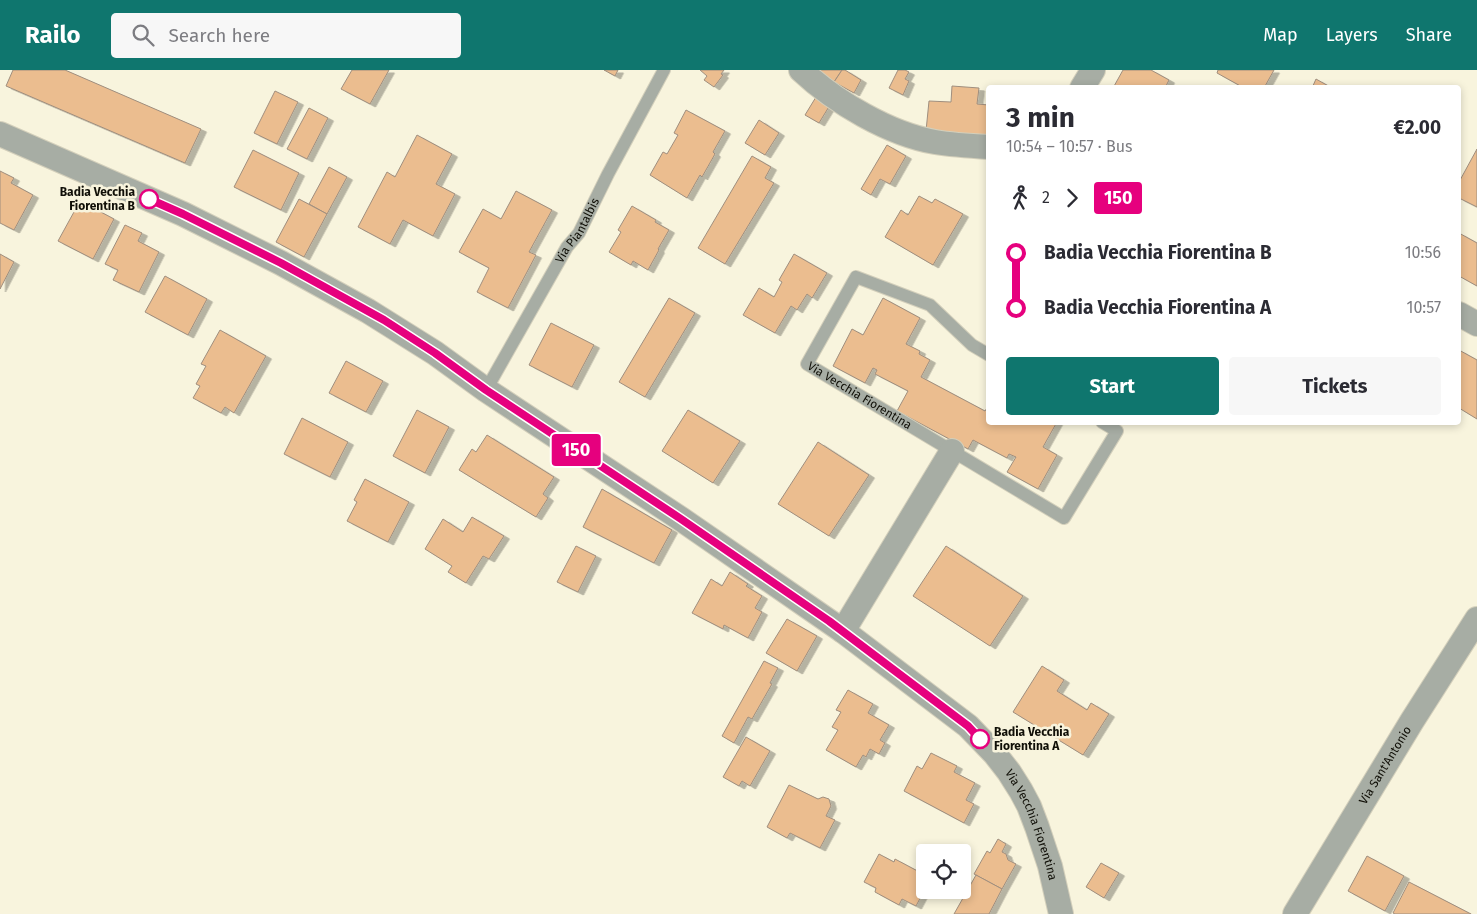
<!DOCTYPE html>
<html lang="en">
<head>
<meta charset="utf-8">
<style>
  :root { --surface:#fff; --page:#f7f7f7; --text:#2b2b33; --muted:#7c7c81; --accent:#0f766e }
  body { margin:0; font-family:"Fira Sans",sans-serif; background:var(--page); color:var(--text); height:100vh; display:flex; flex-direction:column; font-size:19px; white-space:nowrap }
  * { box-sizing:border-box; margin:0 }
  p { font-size:16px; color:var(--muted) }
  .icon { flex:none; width:28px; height:28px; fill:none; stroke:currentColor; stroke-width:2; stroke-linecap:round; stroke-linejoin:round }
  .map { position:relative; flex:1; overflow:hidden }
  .sheet { position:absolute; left:986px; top:15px; width:475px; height:340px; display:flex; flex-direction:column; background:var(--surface); border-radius:5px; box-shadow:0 2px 8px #0003 }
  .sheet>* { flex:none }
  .badge { padding:0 10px; border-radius:4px; font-size:18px; line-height:32px }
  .tools { position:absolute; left:916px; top:774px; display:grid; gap:10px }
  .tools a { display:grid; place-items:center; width:55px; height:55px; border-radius:5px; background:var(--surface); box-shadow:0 2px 8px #0003; font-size:25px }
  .map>.badge { position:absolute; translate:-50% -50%; box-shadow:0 0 0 2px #fff }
  .legs { display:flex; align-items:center; gap:8px; height:55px; padding:0 20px; font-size:16px }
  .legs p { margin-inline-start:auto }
  .headline { display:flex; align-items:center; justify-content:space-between; height:85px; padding:0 20px }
  h1 { font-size:28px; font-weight:700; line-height:38px }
  .primary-button { display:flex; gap:10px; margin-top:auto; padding:10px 20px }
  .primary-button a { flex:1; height:58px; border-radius:5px; background:var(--accent); color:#fff; font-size:20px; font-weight:700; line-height:58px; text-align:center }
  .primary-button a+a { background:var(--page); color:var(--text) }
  ul { padding:0 20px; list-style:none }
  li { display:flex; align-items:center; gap:18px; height:55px; font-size:19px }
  li i { display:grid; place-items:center; width:8px; height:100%; margin:0 6px; background:currentColor }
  li i::after { content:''; width:12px; height:12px; margin:-6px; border:4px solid; border-radius:50%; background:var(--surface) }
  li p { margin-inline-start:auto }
  li:first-child i { background:linear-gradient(#0000 50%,currentColor 0) }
  li:last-child i { background:linear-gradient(currentColor 50%,#0000 0) }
  header { display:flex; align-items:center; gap:30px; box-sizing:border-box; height:70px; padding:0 25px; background:var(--accent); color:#fff }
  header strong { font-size:24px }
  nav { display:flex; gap:28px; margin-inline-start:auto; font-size:18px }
  .search { width:350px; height:45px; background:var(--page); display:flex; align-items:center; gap:12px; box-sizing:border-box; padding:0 18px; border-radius:5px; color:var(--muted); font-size:19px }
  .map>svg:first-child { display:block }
</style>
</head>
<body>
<header>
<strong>Railo</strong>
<div class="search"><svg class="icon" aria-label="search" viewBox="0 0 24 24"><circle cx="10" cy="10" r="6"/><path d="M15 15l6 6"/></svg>Search here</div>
<nav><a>Map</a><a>Layers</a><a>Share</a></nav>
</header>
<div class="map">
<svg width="1477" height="844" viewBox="0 0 1477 844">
  <defs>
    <filter id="shadow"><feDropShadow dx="5.5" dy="3" stdDeviation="0" flood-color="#0004"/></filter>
  </defs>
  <rect width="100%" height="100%" fill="#f8f4dd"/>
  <!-- building -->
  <g fill="#ebbd8f" stroke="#9f8e7e" filter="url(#shadow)">
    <polygon points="13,0 65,0 201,59 185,93 6,16"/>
    <polygon points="352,0 389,0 370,34 341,19"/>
    <polygon points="604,0 618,0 615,6"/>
    <polygon points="700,0 724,0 721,4 723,5 714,17 704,10 707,6"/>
    <polygon points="810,0 842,0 832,15"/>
    <polygon points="842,0 845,0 861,10 854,23 834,12"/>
    <polygon points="898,0 905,0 909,2 905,9 909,11 903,25 889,18"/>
    <polygon points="1123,0 1151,0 1169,10 1165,18 1113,18"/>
    <polygon points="1218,0 1274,0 1264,18 1244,18 1217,3"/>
    <polygon points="1316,9 1332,18 1312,18"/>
    <polygon points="952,16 979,18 977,34 989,35 989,67 926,61 929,31 951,32"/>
    <polygon points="275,21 298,32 277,74 254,63"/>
    <polygon points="816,27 830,35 819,53 805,45"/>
    <polygon points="309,38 328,48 307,89 287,79"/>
    <polygon points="686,40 725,61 713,82 715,84 702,107 700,105 687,128 650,105 663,82 667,84 678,65 674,63"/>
    <polygon points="759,50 779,63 765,85 745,73"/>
    <polygon points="417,65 452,84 436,114 455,124 433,166 403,150 390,174 358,157 387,102 395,107"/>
    <polygon points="887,75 906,86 890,114 880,109 871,125 861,119"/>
    <polygon points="1477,79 1477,137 1459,128 1459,112"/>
    <polygon points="253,80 299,103 281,140 234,117"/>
    <polygon points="752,86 771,97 765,108 774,113 725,194 698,178"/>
    <polygon points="329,97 347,107 327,144 309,134"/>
    <polygon points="0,101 14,108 11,113 33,125 14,160 0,153"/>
    <polygon points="516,121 552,140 529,182 536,185 508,238 477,222 489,198 459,182 483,139 501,149"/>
    <polygon points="919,126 932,133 935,129 963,144 933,195 885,167 901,140 908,145"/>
    <polygon points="299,129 327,144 304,187 276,172"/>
    <polygon points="80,131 114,149 93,189 58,171"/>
    <polygon points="632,136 656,150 655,152 669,160 658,179 659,180 648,200 633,191 631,195 609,182 621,162 618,160"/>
    <polygon points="125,155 142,163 138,171 159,182 139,222 113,210 118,200 105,194"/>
    <polygon points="1459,163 1477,173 1477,216 1459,206"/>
    <polygon points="0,184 14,192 0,219"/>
    <polygon points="794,184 827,203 812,228 807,224 797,240 791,236 775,263 743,245 759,218 774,227 782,212 779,210"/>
    <polygon points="165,206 207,229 188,265 145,242"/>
    <polygon points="669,228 695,243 645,327 619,312"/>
    <polygon points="883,228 920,248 906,274 920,281 919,284 930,290 921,307 985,341 989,335 989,352 1057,352 1043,377 1057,385 1038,419 1007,402 1016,387 1009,384 1007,388 973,370 968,379 897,341 908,321 875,304 877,300 873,298 865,313 833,296 852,259 863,265"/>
    <polygon points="551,253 594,275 572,317 529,295"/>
    <polygon points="220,260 266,286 234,343 225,337 221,343 193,328 200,316 196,314 206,296 201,294"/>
    <polygon points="1459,280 1477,290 1477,349 1459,338"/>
    <polygon points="346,291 383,311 366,342 329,323"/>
    <polygon points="417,340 449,357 425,403 393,386"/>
    <polygon points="688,340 740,371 713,413 662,381"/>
    <polygon points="302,348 348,372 330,407 284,384"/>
    <polygon points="487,365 554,407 543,424 548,428 536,447 459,400 472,379 476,382"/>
    <polygon points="818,372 869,405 829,466 778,434"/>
    <polygon points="365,409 409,432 388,472 347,451 357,432 354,430"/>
    <polygon points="602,419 672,460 654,493 583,457"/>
    <polygon points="472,447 504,466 489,489 483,486 466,513 448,502 452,496 425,479 443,449 463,462"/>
    <polygon points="576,476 596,486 578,522 557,512"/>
    <polygon points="946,476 1023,526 990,576 913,526"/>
    <polygon points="730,502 748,514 746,516 762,526 755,538 762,542 748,568 724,555 723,559 692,543 711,509 722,516"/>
    <polygon points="787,549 817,566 797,601 766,583"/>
    <polygon points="764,591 778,598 770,613 772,614 752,649 748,647 734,673 722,666"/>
    <polygon points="1042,596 1064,610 1057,621 1087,640 1091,633 1109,644 1083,685 1013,642"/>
    <polygon points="848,620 873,634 868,643 889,655 880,670 885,673 879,684 870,679 866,687 863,685 856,697 826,680 838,660 832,657 841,642 836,640"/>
    <polygon points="746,667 770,681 750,716 742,711 739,716 723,707"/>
    <polygon points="931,683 957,696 954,702 975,713 966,730 974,734 964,753 904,721 917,696 922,699"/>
    <polygon points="789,715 818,729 823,727 829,729 831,736 826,746 835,750 820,778 790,763 787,768 767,757"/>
    <polygon points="998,769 1006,774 1002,782 1006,784 1008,790 1016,794 1002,819 974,804 987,781 990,783"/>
    <polygon points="879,784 894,792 895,789 925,805 925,819 916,836 902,829 899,835 875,822 876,818 864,812"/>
    <polygon points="1367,786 1404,806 1385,841 1348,821"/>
    <polygon points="1101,793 1119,803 1104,828 1086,817"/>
    <polygon points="976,805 1002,819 989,844 954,844"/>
    <polygon points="1409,812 1471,844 1395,844 1393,843"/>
  </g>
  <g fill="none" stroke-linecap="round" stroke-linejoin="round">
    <!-- service casing -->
    <g stroke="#d3cfbb" stroke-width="14">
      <g id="service">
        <path id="s1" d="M 989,285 L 972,275 L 930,235 L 856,207 L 807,294 L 1064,448 L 1117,361 L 1102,352"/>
        <path id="s2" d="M 486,320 L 567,177 L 579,163 L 608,104 L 664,0"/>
      </g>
    </g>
    <!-- minor casing -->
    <g stroke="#d3cfbb" stroke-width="26">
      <g id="minor">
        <path d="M 801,0 C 835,32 889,64 935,72 C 953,75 971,76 989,77"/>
        <polyline points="1082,18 1093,0"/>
        <path id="s3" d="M 0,64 L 183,144 L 281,193 L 368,241 L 435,283 L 486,320 L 681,449 L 843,561 L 968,656 L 995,684 L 1009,702 L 1021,721 L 1029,736 L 1037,757 L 1050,796 L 1061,844"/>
        <polyline points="1459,244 1477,254"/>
        <polyline points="843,561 952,381"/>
        <path id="s4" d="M 1295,844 L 1412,651 L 1477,549"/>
      </g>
    </g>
    <!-- service -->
    <use href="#service" stroke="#a7ada4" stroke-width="12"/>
    <!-- minor -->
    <use href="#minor" stroke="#a7ada4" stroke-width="24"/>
  </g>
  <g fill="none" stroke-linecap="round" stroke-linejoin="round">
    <!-- line-1 casing -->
    <g stroke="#fff" stroke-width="11">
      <polyline id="line-1" points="149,129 183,144 281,193 384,250 435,283 486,320 681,449 829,551 968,656 980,669"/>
    </g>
    <!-- line-1 -->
    <use href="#line-1" stroke="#e6007e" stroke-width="8"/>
  </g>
  <!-- markers -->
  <g fill="#fff" stroke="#e6007e" stroke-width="2.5">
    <circle cx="149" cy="129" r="9"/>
    <circle cx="980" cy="669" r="9"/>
  </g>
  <g text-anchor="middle" stroke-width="5" stroke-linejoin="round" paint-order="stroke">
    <!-- stop labels -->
    <g font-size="12" font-weight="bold" fill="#100f07" stroke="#f8f4dd" text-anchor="end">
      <text x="135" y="126">Badia Vecchia<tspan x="135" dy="14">Fiorentina B</tspan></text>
      <text x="994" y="666" text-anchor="start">Badia Vecchia<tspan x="994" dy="14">Fiorentina A</tspan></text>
    </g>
    <!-- street labels -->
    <g font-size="12" fill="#100f07" stroke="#f8f4dd">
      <text dy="4" stroke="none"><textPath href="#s2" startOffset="184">Via Piantalbis</textPath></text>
      <text dy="4" stroke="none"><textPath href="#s1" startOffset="318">Via Vecchia Fiorentina</textPath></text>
      <text dy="4" stroke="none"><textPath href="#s4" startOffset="174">Via Sant'Antonio</textPath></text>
      <text dy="4" stroke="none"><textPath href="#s3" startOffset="1258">Via Vecchia Fiorentina</textPath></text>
    </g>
  </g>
</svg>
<div class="tools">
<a><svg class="icon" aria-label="locate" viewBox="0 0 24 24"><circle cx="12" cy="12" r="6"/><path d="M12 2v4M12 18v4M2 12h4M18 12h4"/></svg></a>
</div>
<b class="badge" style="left:576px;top:380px;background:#e6007e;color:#fff">150</b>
<section class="sheet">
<div class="headline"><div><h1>3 min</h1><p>10:54 – 10:57 · Bus</p></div><b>€2.00</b></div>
<div class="legs"><svg class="icon" aria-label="walk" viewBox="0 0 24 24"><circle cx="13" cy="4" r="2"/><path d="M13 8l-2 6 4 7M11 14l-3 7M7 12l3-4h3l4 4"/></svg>2<svg class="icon" aria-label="forward" viewBox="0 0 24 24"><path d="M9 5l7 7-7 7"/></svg><b class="badge" style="background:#e6007e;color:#fff">150</b></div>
<ul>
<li><i style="color:#e6007e"></i><b>Badia Vecchia Fiorentina B</b><p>10:56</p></li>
<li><i style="color:#e6007e"></i><b>Badia Vecchia Fiorentina A</b><p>10:57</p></li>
</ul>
<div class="primary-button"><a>Start</a><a>Tickets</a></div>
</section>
</div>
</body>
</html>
